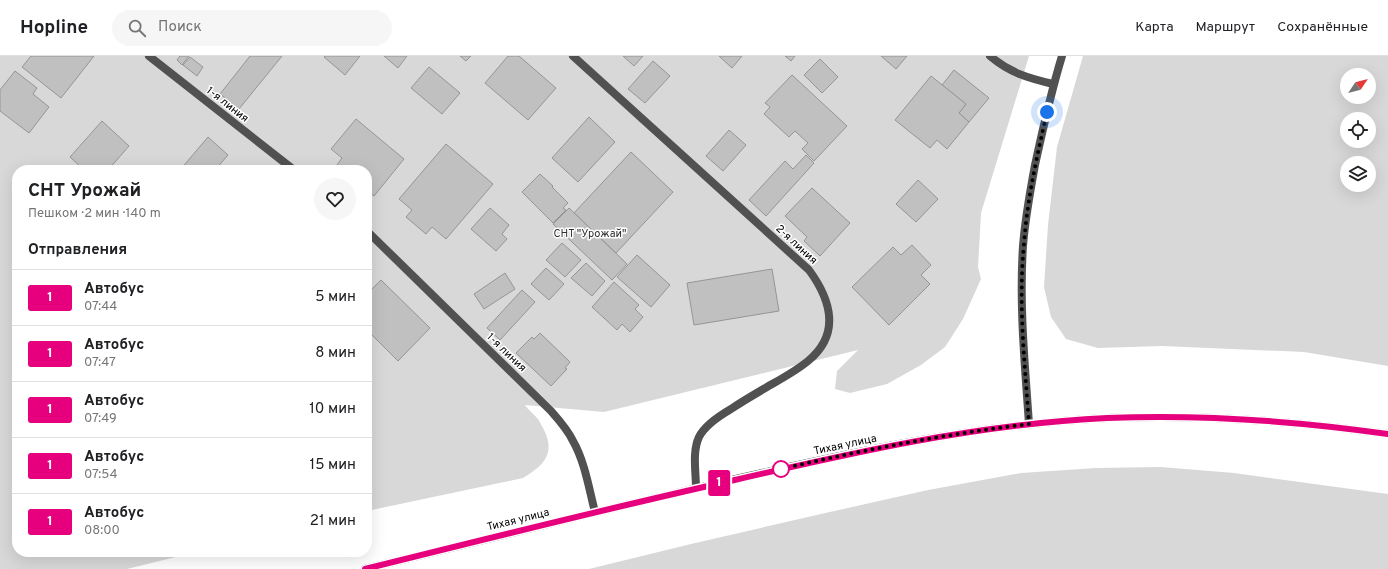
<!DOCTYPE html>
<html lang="ru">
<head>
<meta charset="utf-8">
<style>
  :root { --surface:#fff; --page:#f6f6f6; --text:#202124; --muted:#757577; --line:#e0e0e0 }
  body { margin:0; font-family:Overpass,sans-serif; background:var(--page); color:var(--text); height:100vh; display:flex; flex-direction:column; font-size:15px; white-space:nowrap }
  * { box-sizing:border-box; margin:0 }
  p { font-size:13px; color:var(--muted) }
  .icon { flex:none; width:22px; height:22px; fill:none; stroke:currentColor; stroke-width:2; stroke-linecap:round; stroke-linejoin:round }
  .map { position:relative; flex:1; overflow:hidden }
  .panel { position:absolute; left:12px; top:109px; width:360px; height:392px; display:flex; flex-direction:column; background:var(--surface); border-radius:16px; box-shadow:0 4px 16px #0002 }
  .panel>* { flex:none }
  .badge { padding:0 8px; border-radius:3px; font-size:14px; line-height:26px }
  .needle { width:26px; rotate:55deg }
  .tools { position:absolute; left:1340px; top:12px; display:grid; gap:8px }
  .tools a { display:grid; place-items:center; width:36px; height:36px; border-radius:50%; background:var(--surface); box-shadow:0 4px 16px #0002; font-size:20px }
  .you { position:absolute; width:20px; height:20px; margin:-10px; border:3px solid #fff; border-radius:50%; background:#1a73e8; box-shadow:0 0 0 6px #1a73e833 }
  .map>.badge { position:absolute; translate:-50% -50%; box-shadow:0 0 0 2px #fff }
  h2 { padding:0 16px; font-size:15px; line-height:36px }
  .round { display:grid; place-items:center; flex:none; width:42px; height:42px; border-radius:21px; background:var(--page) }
  .headline { display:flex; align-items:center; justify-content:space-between; height:68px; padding:0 16px }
  h1 { font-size:19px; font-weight:700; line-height:30px }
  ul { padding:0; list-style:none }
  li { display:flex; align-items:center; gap:12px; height:56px; padding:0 16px; border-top:1px solid var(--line) }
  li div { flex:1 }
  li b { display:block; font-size:15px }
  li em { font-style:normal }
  li .badge { min-width:44px; font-weight:700; text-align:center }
  header { display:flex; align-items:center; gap:24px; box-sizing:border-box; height:56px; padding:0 20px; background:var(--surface); border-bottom:1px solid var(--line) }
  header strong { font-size:19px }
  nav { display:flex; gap:22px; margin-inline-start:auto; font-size:14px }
  .search { width:280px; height:36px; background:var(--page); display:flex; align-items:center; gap:10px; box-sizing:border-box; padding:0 14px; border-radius:22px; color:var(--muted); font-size:15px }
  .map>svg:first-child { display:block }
</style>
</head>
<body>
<header>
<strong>Hopline</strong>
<div class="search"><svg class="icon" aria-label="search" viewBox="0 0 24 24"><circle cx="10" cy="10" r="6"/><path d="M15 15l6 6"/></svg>Поиск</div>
<nav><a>Карта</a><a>Маршрут</a><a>Сохранённые</a></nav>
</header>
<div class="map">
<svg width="1388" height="513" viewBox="0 0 1388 513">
  <rect width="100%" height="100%" fill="#fff"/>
  <!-- green -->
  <g fill="#d8d8d8" fill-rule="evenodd">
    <path d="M 0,0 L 1029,0 L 981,157 L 978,211 L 981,223 L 963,263 L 945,291 L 921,309 L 887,328 L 850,337 L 835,333 L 837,315 L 858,294 L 604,356 L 525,349 C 528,354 534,358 538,363 C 540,366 542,370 544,374 C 556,398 543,410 523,422 L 367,455 L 367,114 L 17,114 L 17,496 L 196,496 L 127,513 L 0,513 Z"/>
    <path d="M 1083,0 L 1388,0 L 1388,310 L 1304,296 L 1162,290 L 1098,292 L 1066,283 L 1051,261 L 1044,231 L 1048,169 L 1057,91 ZM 1347,19 L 1369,19 L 1369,41 L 1347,41 ZM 1347,63 L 1369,63 L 1369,85 L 1347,85 ZM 1347,107 L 1369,107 L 1369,129 L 1347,129 Z"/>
    <polygon points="1161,411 1234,417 1388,438 1388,513 589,513 691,488 821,458 928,434 1021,417 1096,412"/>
  </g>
  <!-- building -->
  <g fill="#c0c0c0" stroke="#959595">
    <polygon points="31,0 94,0 61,42 22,11"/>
    <polygon points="180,0 189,0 182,9 177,4"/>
    <polygon points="250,0 282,0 239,53 220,38"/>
    <polygon points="325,0 360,0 345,19 324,1"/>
    <polygon points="384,0 407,0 398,12"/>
    <polygon points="460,0 471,0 466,5"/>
    <polygon points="508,0 519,0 556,32 528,64 485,27"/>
    <polygon points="623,0 643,0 634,10"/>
    <polygon points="719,0 742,0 732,12"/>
    <polygon points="785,0 795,0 791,5"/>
    <polygon points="881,0 907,0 896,13"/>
    <polygon points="190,1 203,11 197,20 183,9"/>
    <polygon points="820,3 838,21 822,37 804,19"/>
    <polygon points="653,5 670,20 645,47 628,33"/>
    <polygon points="429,11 460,37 442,58 411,32"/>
    <polygon points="954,14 989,42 969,66 959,57 966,48 942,29"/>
    <polygon points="15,15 37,32 33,38 49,51 29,77 0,55 0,34"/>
    <polygon points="792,19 847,70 814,105 802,93 808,87 795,75 789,81 764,58 770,51 765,47"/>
    <polygon points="931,20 966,48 959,57 969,66 947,93 937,84 930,92 895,64"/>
    <polygon points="589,61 615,86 578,126 552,102"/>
    <polygon points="356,63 404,103 374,140 367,134 367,114 343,114 337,109 342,102 331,93"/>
    <polygon points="102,65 129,90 108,114 84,114 70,101"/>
    <polygon points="729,74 746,89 723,115 706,100"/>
    <polygon points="208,81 228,99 215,114 180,114"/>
    <polygon points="446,88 493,128 446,183 432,171 426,178 406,161 412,154 399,143"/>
    <polygon points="631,96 673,136 616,197 574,157"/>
    <polygon points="806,99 814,107 766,160 749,144 785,105 793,113"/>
    <polygon points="540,118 553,130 552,131 568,147 563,152 566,154 553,167 522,136"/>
    <polygon points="918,124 938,143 916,166 896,148"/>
    <polygon points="812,132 850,167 820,200 804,185 807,181 785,160"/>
    <polygon points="490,152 509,169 502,178 507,183 496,195 471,173"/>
    <polygon points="569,152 627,208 612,224 553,168"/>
    <polygon points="562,187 581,204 565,221 546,204"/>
    <polygon points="912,189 931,209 921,219 930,228 889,269 852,231 893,191 901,199"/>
    <polygon points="637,199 670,229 651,251 617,221"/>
    <polygon points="586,207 605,225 592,240 571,222"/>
    <polygon points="546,212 564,228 549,244 531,228"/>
    <polygon points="772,213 779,255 694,269 687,227"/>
    <polygon points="505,217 515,233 484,253 474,238"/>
    <polygon points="381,224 430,272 398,305 367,274 367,238"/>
    <polygon points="614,226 639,249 635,253 643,261 630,276 622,268 617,274 592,251"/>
    <polygon points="522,234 535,246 500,284 487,272"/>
    <polygon points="540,277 570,306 565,312 567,313 551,330 516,297 532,281 534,283"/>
  </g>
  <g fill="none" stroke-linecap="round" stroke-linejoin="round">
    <!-- street -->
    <g stroke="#515151" stroke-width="8">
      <polyline points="149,0 294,114"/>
      <path d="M 573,0 L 809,214 C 831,244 841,278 808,305 C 796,315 781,323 767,331 C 755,338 743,345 731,353 C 719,360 705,369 699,381 C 692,396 696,416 696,433"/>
      <path d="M 990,0 C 1010,17 1028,22 1053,28"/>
      <path d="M 367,175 L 551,355 C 559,364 568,374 573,385 C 585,406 589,433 595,456"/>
      <path d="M 1029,368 C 1025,309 1019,250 1023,190 C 1025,163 1030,136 1035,109 C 1043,72 1051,36 1062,0"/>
    </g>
    <!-- secondary -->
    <path stroke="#1e1e1e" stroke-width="8" d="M 365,513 C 489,482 612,452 736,423 C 858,395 981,368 1107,362 C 1200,358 1295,365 1388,378"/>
  </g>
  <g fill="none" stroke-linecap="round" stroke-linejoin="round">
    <!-- line casing -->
    <g stroke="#fff" stroke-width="9">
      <path id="line" d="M 365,513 C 485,483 605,453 726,426 C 851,397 977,368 1107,362 C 1200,358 1295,365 1388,378"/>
    </g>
    <!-- line -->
    <use href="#line" stroke="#e6007e" stroke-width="6"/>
    <!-- walk -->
    <path stroke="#000" stroke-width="4" stroke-dasharray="0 7.2" d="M 781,413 C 863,394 946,378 1029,368 C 1025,309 1018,248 1024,188 C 1027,144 1037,100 1047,56"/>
  </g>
  <!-- markers -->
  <circle fill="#fff" stroke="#e6007e" stroke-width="2" cx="781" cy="413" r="8"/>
  <g text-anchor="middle" stroke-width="3" stroke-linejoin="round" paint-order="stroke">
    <!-- street labels -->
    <g font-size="11" fill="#000" stroke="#fff">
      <text transform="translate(228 48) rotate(38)" y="4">1-я линия</text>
      <text transform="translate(797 188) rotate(43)" y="4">2-я линия</text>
      <text transform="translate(507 296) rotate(44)" y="4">1-я линия</text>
      <text transform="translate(845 388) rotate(-12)" y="4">Тихая улица</text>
      <text transform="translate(518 463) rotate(-14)" y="4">Тихая улица</text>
    </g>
    <!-- park labels -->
    <g font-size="11" fill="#2f2f2f" stroke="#fff">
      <text x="590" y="181">СНТ "Урожай"</text>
    </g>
  </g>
</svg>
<div class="tools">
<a><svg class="needle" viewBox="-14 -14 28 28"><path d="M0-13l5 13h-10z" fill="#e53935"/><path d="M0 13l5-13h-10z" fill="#757577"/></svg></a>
<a><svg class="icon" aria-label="locate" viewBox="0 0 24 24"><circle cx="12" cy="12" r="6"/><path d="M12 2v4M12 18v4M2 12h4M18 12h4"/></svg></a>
<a><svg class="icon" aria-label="layers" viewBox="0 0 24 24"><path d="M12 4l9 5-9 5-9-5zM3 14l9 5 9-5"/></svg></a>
</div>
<div class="you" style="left:1047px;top:56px"></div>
<b class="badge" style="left:719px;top:427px;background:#e6007e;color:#fff">1</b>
<section class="panel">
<div class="headline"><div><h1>СНТ Урожай</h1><p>Пешком · 2 мин · 140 m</p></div><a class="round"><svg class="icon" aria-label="heart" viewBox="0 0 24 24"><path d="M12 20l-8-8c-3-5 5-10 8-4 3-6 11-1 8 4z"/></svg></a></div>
<h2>Отправления</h2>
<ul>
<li><span class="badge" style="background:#e6007e;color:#fff">1</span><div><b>Автобус</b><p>07:44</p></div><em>5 мин</em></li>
<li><span class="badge" style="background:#e6007e;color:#fff">1</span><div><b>Автобус</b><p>07:47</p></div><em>8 мин</em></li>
<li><span class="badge" style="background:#e6007e;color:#fff">1</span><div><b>Автобус</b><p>07:49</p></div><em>10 мин</em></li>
<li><span class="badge" style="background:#e6007e;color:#fff">1</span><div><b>Автобус</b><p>07:54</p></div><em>15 мин</em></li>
<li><span class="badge" style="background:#e6007e;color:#fff">1</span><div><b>Автобус</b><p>08:00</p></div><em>21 мин</em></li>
</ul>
</section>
</div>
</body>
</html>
